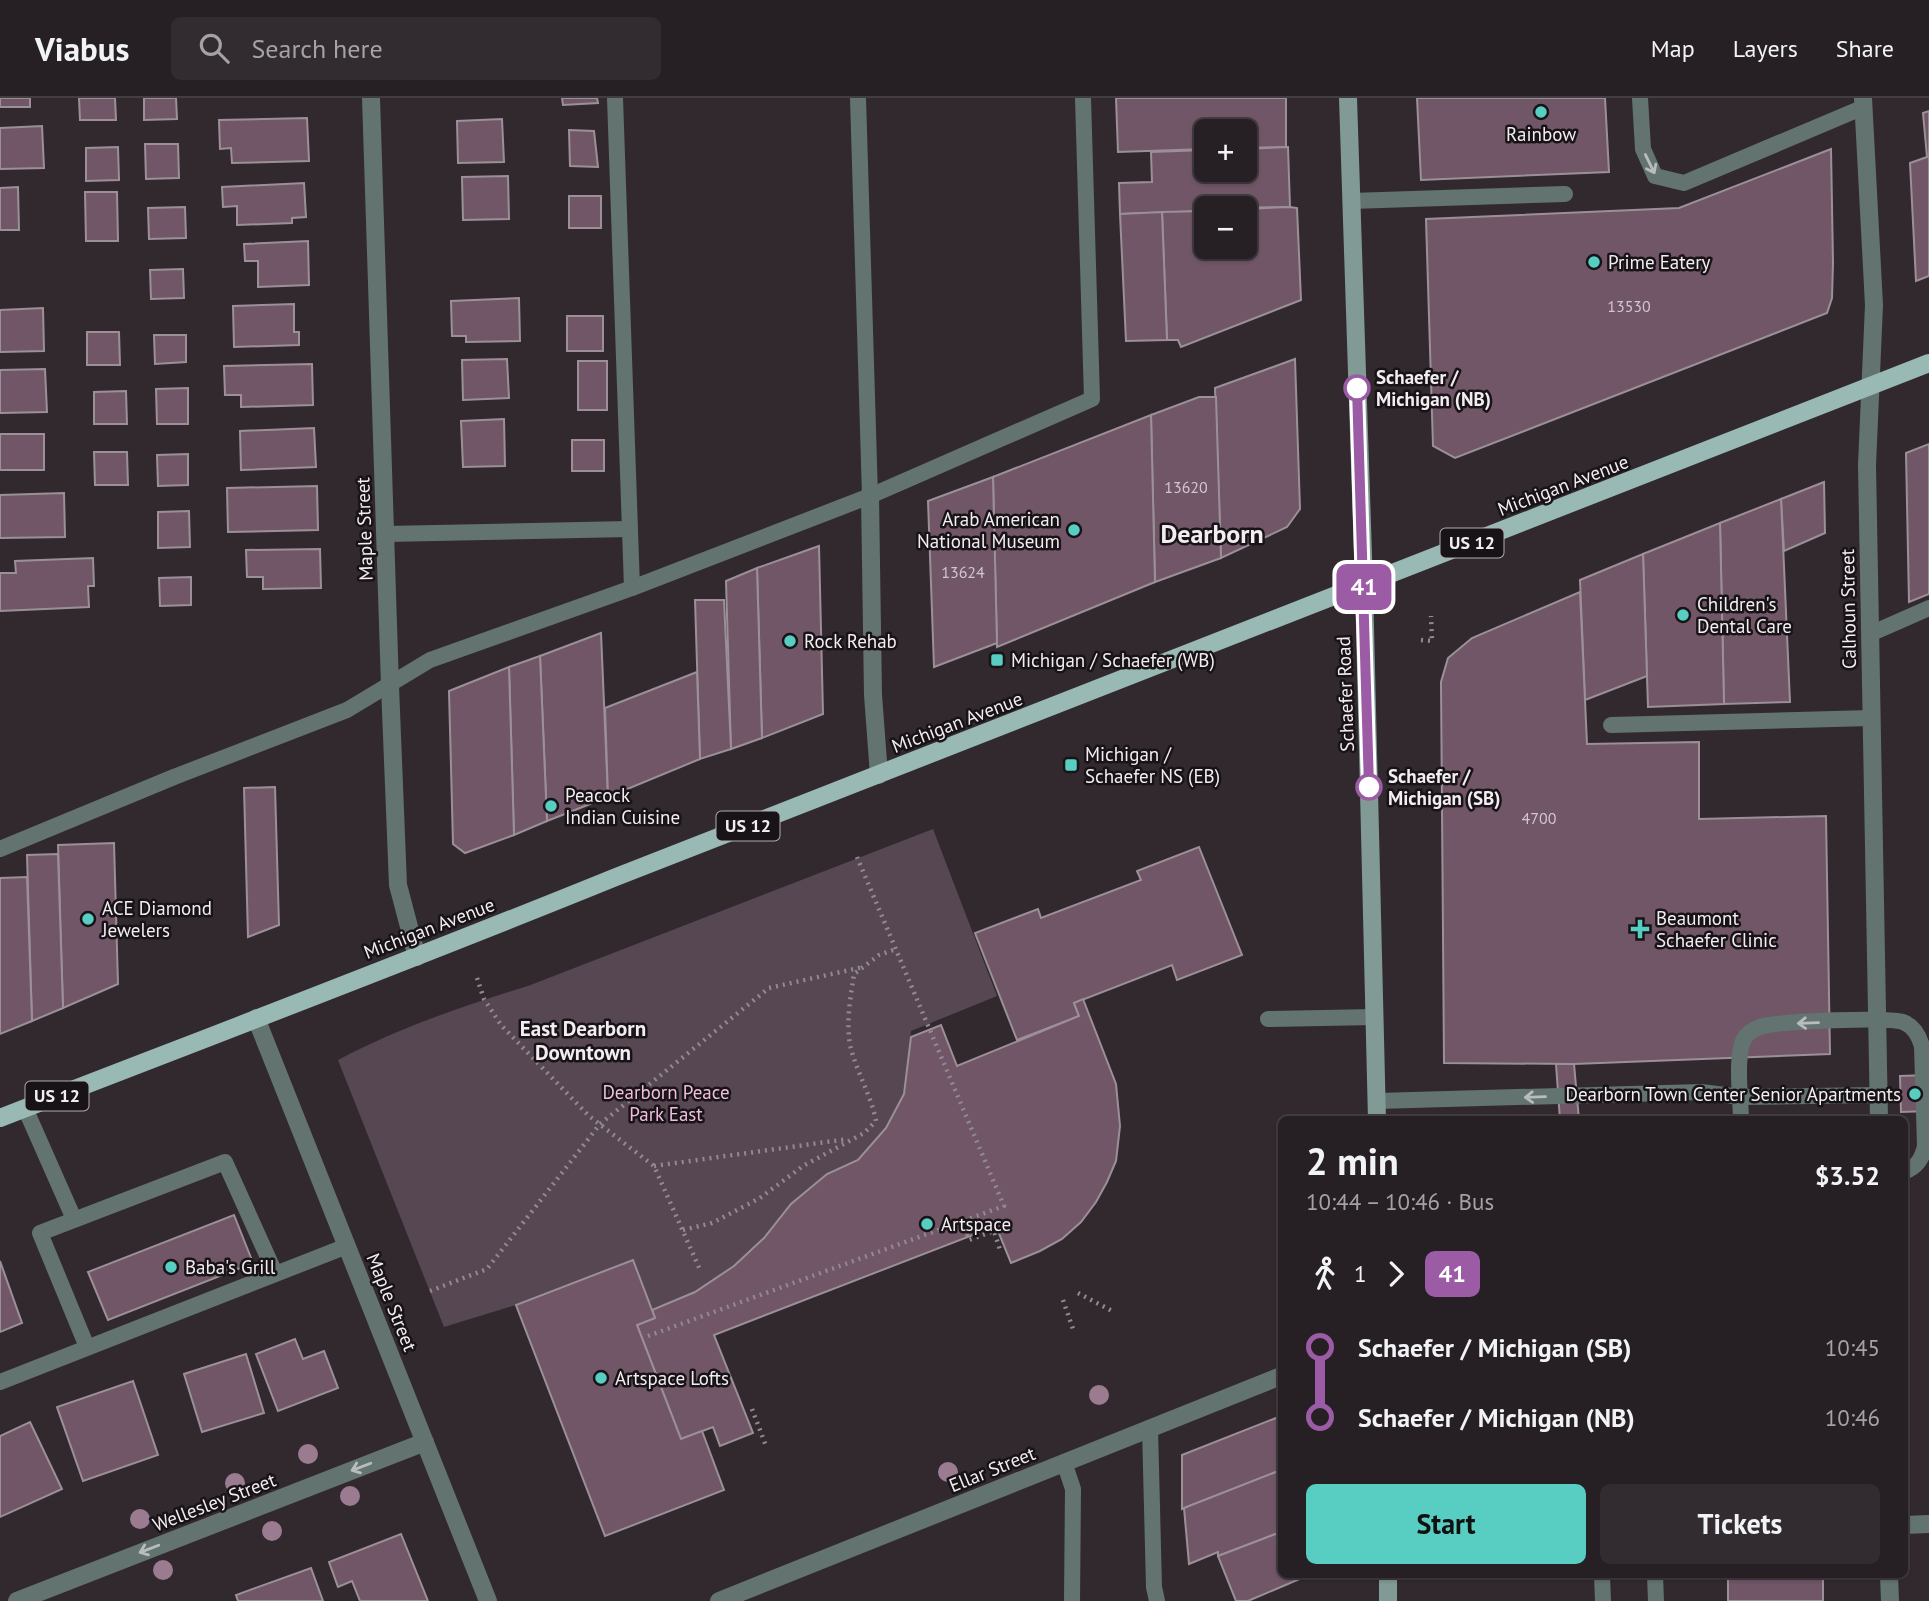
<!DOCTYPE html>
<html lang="en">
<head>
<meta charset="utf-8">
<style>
  :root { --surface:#261f23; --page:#322c30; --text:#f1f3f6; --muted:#a4a2a6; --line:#423d41; --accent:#57cec1 }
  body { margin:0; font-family:"PT Sans",sans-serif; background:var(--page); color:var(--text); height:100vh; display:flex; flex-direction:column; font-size:26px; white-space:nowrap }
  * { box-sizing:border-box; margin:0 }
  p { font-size:23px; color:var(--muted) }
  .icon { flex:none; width:38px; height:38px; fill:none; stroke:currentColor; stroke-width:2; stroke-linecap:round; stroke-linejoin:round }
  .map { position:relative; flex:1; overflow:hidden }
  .sheet { position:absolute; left:1278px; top:1018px; width:630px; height:462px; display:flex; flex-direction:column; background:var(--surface); border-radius:10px; box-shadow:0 2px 5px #0004,0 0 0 2px var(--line) }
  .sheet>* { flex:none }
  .badge { padding:0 14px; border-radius:10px; font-size:24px; line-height:46px }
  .buttons { position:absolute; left:1194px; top:21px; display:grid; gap:14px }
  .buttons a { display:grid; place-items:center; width:63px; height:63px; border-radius:10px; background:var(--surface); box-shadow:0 2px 5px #0004,0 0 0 2px var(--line); font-size:35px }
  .map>.badge { position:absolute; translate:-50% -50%; box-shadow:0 0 0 4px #fff }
  .legs { display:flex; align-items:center; gap:10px; height:77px; padding:0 28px; font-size:23px }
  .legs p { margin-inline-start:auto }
  .overview { display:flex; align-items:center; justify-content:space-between; height:119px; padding:0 28px }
  h1 { font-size:38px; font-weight:600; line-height:52px }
  .action { display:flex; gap:14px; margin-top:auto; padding:14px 28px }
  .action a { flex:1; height:80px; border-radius:10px; background:var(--accent); color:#111; font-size:28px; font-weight:600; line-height:80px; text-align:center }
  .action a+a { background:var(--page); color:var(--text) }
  ul { padding:0 28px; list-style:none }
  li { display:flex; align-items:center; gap:24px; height:70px; font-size:26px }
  li i { display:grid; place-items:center; width:10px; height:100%; margin:0 9px; background:currentColor }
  li i::after { content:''; width:18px; height:18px; margin:-9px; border:5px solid; border-radius:50%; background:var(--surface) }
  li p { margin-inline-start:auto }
  li:first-child i { background:linear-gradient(#0000 50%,currentColor 0) }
  li:last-child i { background:linear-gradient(currentColor 50%,#0000 0) }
  header { display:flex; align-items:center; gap:42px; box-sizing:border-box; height:98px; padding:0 35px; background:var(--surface); border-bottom:2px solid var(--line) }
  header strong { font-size:33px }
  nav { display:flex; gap:38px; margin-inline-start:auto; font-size:24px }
  .search { width:490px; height:63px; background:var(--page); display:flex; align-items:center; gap:18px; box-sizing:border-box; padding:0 24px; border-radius:10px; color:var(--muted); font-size:26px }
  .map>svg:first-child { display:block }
</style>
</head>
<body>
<header>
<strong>Viabus</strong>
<div class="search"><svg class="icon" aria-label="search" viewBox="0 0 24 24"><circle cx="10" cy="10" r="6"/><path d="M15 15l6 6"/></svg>Search here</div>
<nav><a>Map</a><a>Layers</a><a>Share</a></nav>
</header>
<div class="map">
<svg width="1929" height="1503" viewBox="0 0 1929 1503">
  <rect width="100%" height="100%" fill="#32292f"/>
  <!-- green -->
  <path fill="#574752" d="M 933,731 L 997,898 L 911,933 L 904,996 L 886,1030 L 858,1062 L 827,1076 L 791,1106 L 764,1140 L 734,1168 L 695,1194 L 652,1212 L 516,1207 L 444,1229 L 338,962 C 398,930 463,908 528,888 Z"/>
  <!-- building -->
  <g fill="#705667" stroke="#9b9097" stroke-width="2">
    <rect x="0" y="0" width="30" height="9"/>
    <polygon points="79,0 115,0 116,22 80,22"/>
    <polygon points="144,0 176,0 177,21 144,22"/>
    <polygon points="562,0 597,0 598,5 563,7"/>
    <polygon points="1116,0 1286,0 1286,49 1244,50 1244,33 1206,33 1206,51 1118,54"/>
    <polygon points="1417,0 1605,0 1609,74 1421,82"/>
    <polygon points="1929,13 1929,178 1916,183 1910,65 1927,59 1923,15"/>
    <polygon points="307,20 309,63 232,65 231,50 220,51 219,22"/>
    <polygon points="502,21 504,64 458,65 457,23"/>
    <polygon points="42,28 44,70 0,71 0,30"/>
    <polygon points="569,32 594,33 598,69 570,68"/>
    <polygon points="145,46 178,46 179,80 146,81"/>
    <polygon points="118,49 119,82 86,83 86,50"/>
    <polygon points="1288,49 1290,109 1206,110 1206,113 1120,116 1119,85 1152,84 1151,54 1206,52 1206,72 1244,72 1244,51"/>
    <polygon points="1831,51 1833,165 1832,200 1827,215 1455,360 1433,348 1426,121 1679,110"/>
    <polygon points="508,78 509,121 463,122 462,79"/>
    <polygon points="304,85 306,119 292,120 292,125 237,127 237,108 223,109 222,89"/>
    <polygon points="18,89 19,132 0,132 0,90"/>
    <polygon points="85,94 117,94 118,143 86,143"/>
    <rect x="569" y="98" width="32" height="32"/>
    <polygon points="185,109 186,140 149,141 148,110"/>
    <polygon points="1290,109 1297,110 1301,202 1181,249 1178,242 1167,242 1162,114 1206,113 1206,149 1244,149 1244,111"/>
    <polygon points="1162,114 1167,242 1126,243 1120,116"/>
    <polygon points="308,143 309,187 258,189 258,163 245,163 244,146"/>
    <polygon points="183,171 184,200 151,201 150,172"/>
    <polygon points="519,200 520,243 466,244 466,238 452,238 451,203"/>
    <polygon points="294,206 294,234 299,234 299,247 234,249 233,208"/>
    <polygon points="43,210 44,253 0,254 0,212"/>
    <rect x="567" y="218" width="36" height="35"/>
    <polygon points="87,234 119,234 120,267 87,267"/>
    <polygon points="154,237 186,237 186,264 155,266"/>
    <polygon points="507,261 509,300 463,302 462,262"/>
    <polygon points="1295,261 1300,411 1287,429 1221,460 1215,290"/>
    <rect x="578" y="263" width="29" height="49"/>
    <polygon points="312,266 313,307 241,309 241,297 225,297 224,268"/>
    <polygon points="45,271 47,314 0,315 0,272"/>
    <polygon points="188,290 188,326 157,326 156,291"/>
    <polygon points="126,293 127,326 94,326 94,294"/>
    <polygon points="1199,299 1216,299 1221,460 1155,484 1151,317"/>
    <polygon points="1151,317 1155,484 997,549 993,379"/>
    <polygon points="504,321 505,368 463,369 461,323"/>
    <polygon points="314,330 316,369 241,372 240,333"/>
    <rect x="0" y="336" width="44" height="36"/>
    <rect x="572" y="342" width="32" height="31"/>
    <polygon points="1929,346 1929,496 1909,504 1906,355"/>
    <polygon points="94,354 127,354 128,387 95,387"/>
    <polygon points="188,356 188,387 158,388 157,357"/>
    <polygon points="993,379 997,545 934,569 928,403"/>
    <polygon points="1824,384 1825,435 1784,453 1781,401"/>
    <polygon points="317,388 318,432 228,434 227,390"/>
    <polygon points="64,395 65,439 0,440 0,397"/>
    <polygon points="1781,401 1790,604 1724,606 1720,425"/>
    <polygon points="189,413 190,449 158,450 158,414"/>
    <polygon points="1720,425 1724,606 1648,609 1643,456"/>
    <polygon points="819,448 823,616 762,640 757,470"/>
    <polygon points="320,451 321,490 263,491 263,479 247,479 246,452"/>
    <polygon points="1643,456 1647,578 1585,602 1580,482"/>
    <polygon points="93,460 94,488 88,488 89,509 0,513 0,475 16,475 15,463"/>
    <polygon points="757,470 762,640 731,651 726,483"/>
    <polygon points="191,479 191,507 160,508 159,480"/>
    <polygon points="1580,494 1587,646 1699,644 1699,721 1826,718 1830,956 1574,966 1444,965 1441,584 1448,560 1472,540"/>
    <polygon points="695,502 724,502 731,651 700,661"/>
    <polygon points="601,535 608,699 547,723 540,558"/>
    <polygon points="540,558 547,723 514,737 509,569"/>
    <polygon points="509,569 514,737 465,755 453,746 449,593"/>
    <polygon points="697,574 700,661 608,699 605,610"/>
    <polygon points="275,689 279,827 248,839 244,690"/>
    <polygon points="114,745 118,886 63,910 58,747"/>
    <polygon points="1199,749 1242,857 1177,882 1172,867 1074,905 1079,918 1017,942 975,835 1038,811 1041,820 1141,782 1137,773"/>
    <polygon points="58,756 63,910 32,923 27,757"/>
    <polygon points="27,779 32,923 0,936 0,780"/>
    <polygon points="1083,901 1116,986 1120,1028 1116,1063 1107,1084 1096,1104 1081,1124 1062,1141 1040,1153 1011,1165 996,1128 714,1237 753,1335 720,1348 713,1329 681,1341 637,1227 655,1220 652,1212 695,1194 734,1168 764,1140 791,1106 827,1076 858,1062 886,1030 904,996 911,939 941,927 957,968 1079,918 1074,905"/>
    <polygon points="1556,966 1574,966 1579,1022 1560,1022"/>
    <polygon points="1929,977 1929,1013 1901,1014 1900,978"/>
    <polygon points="234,1117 253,1165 108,1222 88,1174"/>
    <polygon points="633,1162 655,1220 637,1227 681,1341 702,1333 724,1392 605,1438 516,1207"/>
    <polygon points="0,1163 22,1225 0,1234"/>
    <polygon points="295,1241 303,1261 324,1253 338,1290 278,1313 256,1256"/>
    <polygon points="246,1256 264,1315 202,1334 184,1276"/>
    <polygon points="133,1283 158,1357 83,1383 57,1309"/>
    <polygon points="1281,1318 1281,1372 1182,1411 1182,1357"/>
    <polygon points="30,1324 62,1391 0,1419 0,1338"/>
    <polygon points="1281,1372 1281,1434 1218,1458 1218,1454 1189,1466 1184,1410"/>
    <polygon points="1281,1434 1281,1477 1309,1477 1248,1503 1236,1503 1218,1458"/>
    <polygon points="401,1436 428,1503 360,1503 352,1483 338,1489 329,1464"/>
    <polygon points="311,1470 323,1503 238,1503 236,1497"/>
    <rect x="1728" y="1477" width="95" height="26"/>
  </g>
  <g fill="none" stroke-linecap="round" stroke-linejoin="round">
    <!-- path -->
    <g stroke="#918a8f" stroke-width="4.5" stroke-dasharray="2 5" stroke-linecap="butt">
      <polyline points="1421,542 1432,543 1431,518"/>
      <polyline points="477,880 484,901 501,927 589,1018 654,1068 701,1174"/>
      <polyline points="654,1068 848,1041"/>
      <polyline points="962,1123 969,1142 994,1133 1001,1155"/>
      <path d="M 683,1132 L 712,1125 L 760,1100 L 803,1068 L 864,1035 L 876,1023 C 871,995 850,962 849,938 C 847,917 851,896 854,876 L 879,857 L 896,851"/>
      <polyline points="430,1193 487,1171 600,1026 769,890 863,869"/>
      <polyline points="1078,1195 1114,1214"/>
      <polyline points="1063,1202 1073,1231"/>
      <polyline points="648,1238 1004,1108 857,759"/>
      <polyline points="752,1311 766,1348"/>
    </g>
    <!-- lane -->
    <g stroke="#637370" stroke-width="16">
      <polyline points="615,0 632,490"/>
      <polyline points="858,0 870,398"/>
      <polyline points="1640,0 1643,51 1655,78 1684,85 1864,9"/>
      <polyline points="1351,103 1565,96"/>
      <polyline points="386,436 629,431"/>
      <polyline points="1870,536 1929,510"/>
      <polyline points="1611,627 1871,620"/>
      <polyline points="0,751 174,679 347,612 430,562 632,490 870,398 1092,301 1083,0"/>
      <polyline points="1268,921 1375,919"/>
      <polyline points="1377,1003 1701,994 1741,999 1878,997"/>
      <polyline points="25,1010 74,1121"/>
      <path d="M 1741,1022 C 1741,1003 1734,952 1746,938 C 1750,933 1758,929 1764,928 C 1784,923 1886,919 1903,924 C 1914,928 1919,938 1922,948 L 1925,1048 C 1922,1061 1917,1069 1904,1074"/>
      <polyline points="87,1249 40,1135 225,1064 275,1175"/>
      <polyline points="0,1284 347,1148"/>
      <polyline points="1150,1330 1154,1489 1157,1503"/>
      <polyline points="1064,1364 1073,1391 1072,1503"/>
      <polyline points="1602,1477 1603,1503"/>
      <polyline points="1655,1477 1656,1503"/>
    </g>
    <!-- street -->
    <g stroke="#637370" stroke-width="18">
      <polyline points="371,0 390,588 398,787 417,859"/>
      <polyline points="1863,0 1874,207 1867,367 1879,1022"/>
      <polyline points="870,398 873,597 879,677"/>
      <polyline points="256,920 488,1503"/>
      <polyline points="1904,1427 1929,1426"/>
      <polyline points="1889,1477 1890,1503"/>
      <polyline points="17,1503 425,1344"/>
      <polyline points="719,1503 1281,1278"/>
    </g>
    <!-- secondary -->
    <g stroke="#819a96" stroke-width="18">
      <polyline points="1348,0 1364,488 1377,1022"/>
      <polyline points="1388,1477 1388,1503"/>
    </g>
    <!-- primary -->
    <path stroke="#98b9b4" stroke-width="18" d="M 0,1020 C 206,940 412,862 616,779 L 1929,265"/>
  </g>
  <!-- trees -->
  <g fill="#9b7b90">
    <circle cx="1099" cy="1297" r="10"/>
    <circle cx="308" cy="1356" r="10"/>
    <circle cx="948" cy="1374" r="10"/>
    <circle cx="235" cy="1385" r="10"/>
    <circle cx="350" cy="1398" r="10"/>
    <circle cx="140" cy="1421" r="10"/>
    <circle cx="272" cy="1433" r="10"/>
    <circle cx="163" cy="1472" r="10"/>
  </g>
  <!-- one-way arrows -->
  <defs><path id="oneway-shaft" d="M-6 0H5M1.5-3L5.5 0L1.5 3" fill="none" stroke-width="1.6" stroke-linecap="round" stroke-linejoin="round" transform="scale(1.75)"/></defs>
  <g stroke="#b9bcbd">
    <use href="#oneway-shaft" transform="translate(1650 66) rotate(64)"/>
    <use href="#oneway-shaft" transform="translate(1808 925) rotate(178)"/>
    <use href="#oneway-shaft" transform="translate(1535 999) rotate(178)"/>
    <use href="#oneway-shaft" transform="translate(361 1369) rotate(159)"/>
    <use href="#oneway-shaft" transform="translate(149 1451) rotate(159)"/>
  </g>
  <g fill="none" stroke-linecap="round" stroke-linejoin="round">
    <!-- line-1 casing -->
    <g stroke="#fff" stroke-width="16">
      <polyline id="line-1" points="1357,290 1369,689"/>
    </g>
    <!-- line-1 -->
    <use href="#line-1" stroke="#9b5ba5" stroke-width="10"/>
  </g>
  <!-- markers -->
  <g fill="#57cec1" stroke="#171316" stroke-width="2.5">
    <circle cx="1541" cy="14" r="7"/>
    <circle cx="1594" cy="164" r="7"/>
    <circle cx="1074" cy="432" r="7"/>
    <circle cx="1683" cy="517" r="7"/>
    <circle cx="790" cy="543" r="7"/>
    <rect x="990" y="555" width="14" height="14" rx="3.5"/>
    <rect x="1064" y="660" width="14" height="14" rx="3.5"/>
    <circle cx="551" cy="708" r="7"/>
    <circle cx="88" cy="821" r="7"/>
    <path d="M1636.5 820.5h7v7h7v7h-7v7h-7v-7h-7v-7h7z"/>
    <circle cx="1915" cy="996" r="7"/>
    <circle cx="927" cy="1126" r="7"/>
    <circle cx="171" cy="1169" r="7"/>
    <circle cx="601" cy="1280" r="7"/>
  </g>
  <g fill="#fff" stroke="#9b5ba5" stroke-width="3.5">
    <circle cx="1357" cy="290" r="12"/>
    <circle cx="1369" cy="689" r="12"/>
  </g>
  <g text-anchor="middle" stroke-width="5" stroke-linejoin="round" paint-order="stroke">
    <!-- number labels -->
    <g font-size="16" fill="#d2c7ce">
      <text x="1629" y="214">13530</text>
      <text x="1186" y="395">13620</text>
      <text x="963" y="480">13624</text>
      <text x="1539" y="726">4700</text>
    </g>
    <!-- shield labels -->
    <g fill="#171316" stroke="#b1acaf" stroke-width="2">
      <rect x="1440.5" y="430.5" width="63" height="29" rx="5"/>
      <rect x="716.5" y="713.5" width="63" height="29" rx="5"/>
      <rect x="25.5" y="983.5" width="63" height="29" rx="5"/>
    </g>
    <g font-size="18" font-weight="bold" fill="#f3edf1">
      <text x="1472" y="451">US 12</text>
      <text x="748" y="734">US 12</text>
      <text x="57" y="1004">US 12</text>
    </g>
    <!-- poi labels -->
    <g font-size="19" fill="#f3edf1" stroke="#171316" text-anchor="start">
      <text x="1541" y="43" text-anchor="middle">Rainbow</text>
      <text x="1608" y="171">Prime Eatery</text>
      <text x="1060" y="428" text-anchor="end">Arab American<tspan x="1060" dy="22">National Museum</tspan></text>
      <text x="1697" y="513">Children's<tspan x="1697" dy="22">Dental Care</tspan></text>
      <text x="804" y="550">Rock Rehab</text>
      <text x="1011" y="569">Michigan / Schaefer (WB)</text>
      <text x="1085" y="663">Michigan /<tspan x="1085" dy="22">Schaefer NS (EB)</tspan></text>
      <text x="565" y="704">Peacock<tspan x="565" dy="22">Indian Cuisine</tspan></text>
      <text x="102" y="817">ACE Diamond<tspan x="102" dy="22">Jewelers</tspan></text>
      <text x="1656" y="827">Beaumont<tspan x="1656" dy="22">Schaefer Clinic</tspan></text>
      <text x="1901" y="1003" text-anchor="end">Dearborn Town Center Senior Apartments</text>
      <text x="941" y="1133">Artspace</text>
      <text x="185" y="1176">Baba's Grill</text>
      <text x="615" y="1287">Artspace Lofts</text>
    </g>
    <!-- stop labels -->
    <g font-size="19" font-weight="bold" fill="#f3edf1" stroke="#171316" text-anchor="start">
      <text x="1376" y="286">Schaefer /<tspan x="1376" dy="22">Michigan (NB)</tspan></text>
      <text x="1388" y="685">Schaefer /<tspan x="1388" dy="22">Michigan (SB)</tspan></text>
    </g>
    <!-- street labels -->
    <g font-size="19" fill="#f3edf1" stroke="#171316">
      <text transform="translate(1563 387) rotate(-21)" y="7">Michigan Avenue</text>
      <text transform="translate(364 431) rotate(-92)" y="7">Maple Street</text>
      <text transform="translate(1848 511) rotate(-91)" y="7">Calhoun Street</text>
      <text transform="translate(1345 596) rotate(-92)" y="7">Schaefer Road</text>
      <text transform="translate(957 624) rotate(-21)" y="7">Michigan Avenue</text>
      <text transform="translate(429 830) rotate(-21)" y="7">Michigan Avenue</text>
      <text transform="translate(392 1204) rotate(68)" y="7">Maple Street</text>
      <text transform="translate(992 1371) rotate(-22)" y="7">Ellar Street</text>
      <text transform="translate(214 1404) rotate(-21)" y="7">Wellesley Street</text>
    </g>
    <!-- park labels -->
    <g font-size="19" fill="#f1bee0" stroke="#171316">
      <text x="666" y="1001">Dearborn Peace<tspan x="666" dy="22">Park East</tspan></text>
    </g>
    <!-- neighbourhood labels -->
    <g font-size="21" font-weight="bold" fill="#f3edf1" stroke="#171316">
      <text x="583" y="938">East Dearborn<tspan x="583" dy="24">Downtown</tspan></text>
    </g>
    <!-- district labels -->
    <g font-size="26" font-weight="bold" fill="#f3edf1" stroke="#171316">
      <text x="1212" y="445">Dearborn</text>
    </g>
  </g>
</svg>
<div class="buttons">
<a>+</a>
<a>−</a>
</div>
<b class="badge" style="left:1364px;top:489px;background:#9b5ba5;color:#fff">41</b>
<section class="sheet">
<div class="overview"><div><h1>2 min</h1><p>10:44 – 10:46 · Bus</p></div><b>$3.52</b></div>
<div class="legs"><svg class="icon" aria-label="walk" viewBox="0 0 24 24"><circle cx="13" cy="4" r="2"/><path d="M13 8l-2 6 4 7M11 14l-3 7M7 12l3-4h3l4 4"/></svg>1<svg class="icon" aria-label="forward" viewBox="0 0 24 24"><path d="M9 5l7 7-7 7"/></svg><b class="badge" style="background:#9b5ba5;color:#fff">41</b></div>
<ul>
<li><i style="color:#9b5ba5"></i><b>Schaefer / Michigan (SB)</b><p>10:45</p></li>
<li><i style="color:#9b5ba5"></i><b>Schaefer / Michigan (NB)</b><p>10:46</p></li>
</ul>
<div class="action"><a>Start</a><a>Tickets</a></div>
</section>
</div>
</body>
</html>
